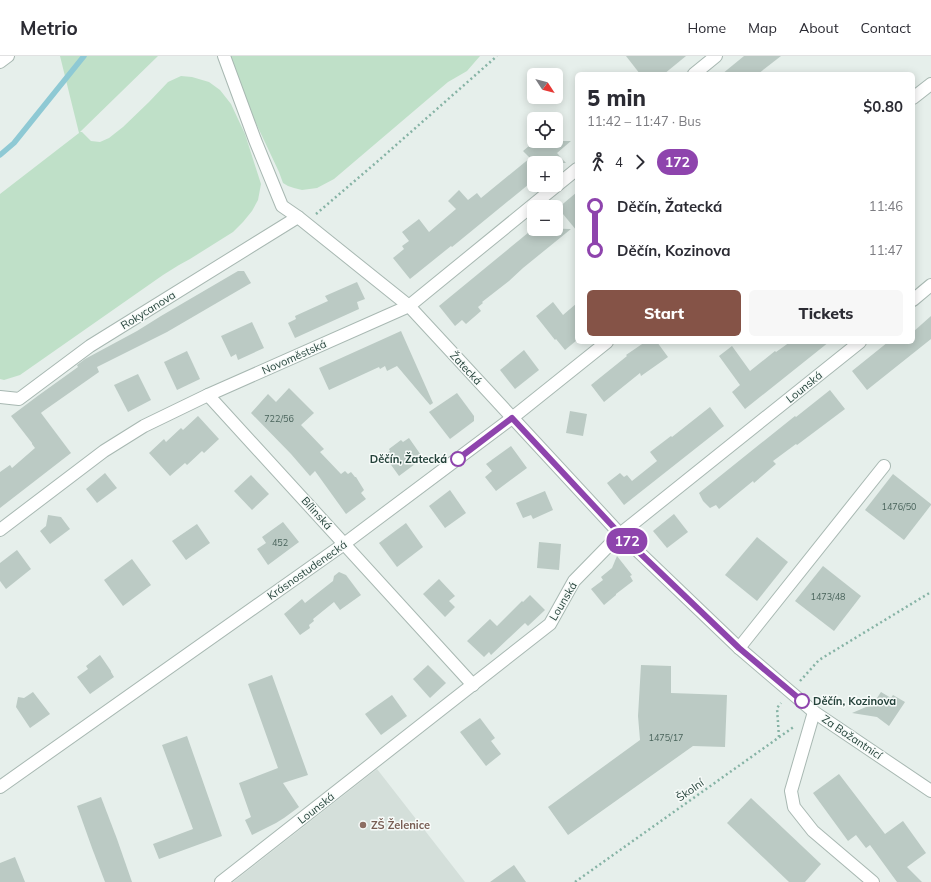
<!DOCTYPE html>
<html lang="en">
<head>
<meta charset="utf-8">
<style>
  :root { --surface:#fff; --page:#f7f7f7; --text:#2b2b33; --muted:#7c7c81; --line:#e1e1e2; --accent:#855347 }
  body { margin:0; font-family:Mulish,sans-serif; background:var(--page); color:var(--text); height:100vh; display:flex; flex-direction:column; font-size:15px; white-space:nowrap }
  * { box-sizing:border-box; margin:0 }
  p { font-size:13px; color:var(--muted) }
  .icon { flex:none; width:22px; height:22px; fill:none; stroke:currentColor; stroke-width:2; stroke-linecap:round; stroke-linejoin:round }
  .map { position:relative; flex:1; overflow:hidden }
  .details { position:absolute; left:575px; top:16px; width:340px; height:272px; display:flex; flex-direction:column; background:var(--surface); border-radius:6px; box-shadow:0 2px 10px #0003 }
  .details>* { flex:none }
  .badge { padding:0 8px; border-radius:13px; font-size:14px; line-height:26px }
  .needle { width:26px; rotate:126deg }
  .tools { position:absolute; left:527px; top:12px; display:grid; gap:8px }
  .tools a { display:grid; place-items:center; width:36px; height:36px; border-radius:6px; background:var(--surface); box-shadow:0 2px 10px #0003; font-size:20px }
  .map>.badge { position:absolute; translate:-50% -50%; box-shadow:0 0 0 2px #fff }
  .legs { display:flex; align-items:center; gap:6px; height:44px; padding:0 12px; font-size:13px }
  .legs p { margin-inline-start:auto }
  .overview { display:flex; align-items:center; justify-content:space-between; height:68px; padding:0 12px }
  h1 { font-size:22px; font-weight:800; line-height:30px }
  .cta { display:flex; gap:8px; margin-top:auto; padding:8px 12px }
  .cta a { flex:1; height:46px; border-radius:6px; background:var(--accent); color:#fff; font-size:16px; font-weight:800; line-height:46px; text-align:center }
  .cta a+a { background:var(--page); color:var(--text) }
  ul { padding:0 12px; list-style:none }
  li { display:flex; align-items:center; gap:14px; height:44px; font-size:15px }
  li i { display:grid; place-items:center; width:6px; height:100%; margin:0 5px; background:currentColor }
  li i::after { content:''; width:10px; height:10px; margin:-5px; border:3px solid; border-radius:50%; background:var(--surface) }
  li p { margin-inline-start:auto }
  li:first-child i { background:linear-gradient(#0000 50%,currentColor 0) }
  li:last-child i { background:linear-gradient(currentColor 50%,#0000 0) }
  header { display:flex; align-items:center; gap:24px; box-sizing:border-box; height:56px; padding:0 20px; background:var(--surface); border-bottom:1px solid var(--line) }
  header strong { font-size:19px }
  nav { display:flex; gap:22px; margin-inline-start:auto; font-size:14px }
  .map>svg:first-child { display:block }
</style>
</head>
<body>
<header>
<strong>Metrio</strong>
<nav><a>Home</a><a>Map</a><a>About</a><a>Contact</a></nav>
</header>
<div class="map">
<svg width="931" height="826" viewBox="0 0 931 826">
  <rect width="100%" height="100%" fill="#e6efeb"/>
  <!-- built -->
  <polygon fill="#d4dfda" points="377,713 465,826 233,826"/>
  <!-- green -->
  <g fill="#bfe0c8">
    <polygon points="60,0 158,0 80,76 82,76 91,85 100,86 109,82 123,71 149,46 168,26 181,20 192,21 209,26 220,34 231,48 245,78 261,128 258,144 252,155 243,166 233,176 190,203 179,209 163,219 20,319 4,324 0,323 0,138 79,77"/>
    <polygon points="230,0 480,0 467,15 448,26 334,123 317,132 302,134 294,132 288,130 283,127 279,116 254,63"/>
  </g>
  <g fill="none" stroke-linecap="round" stroke-linejoin="round">
    <!-- stream -->
    <polyline stroke="#8ec9d4" stroke-width="5.5" points="0,99 14,87 84,0"/>
  </g>
  <!-- building -->
  <g fill="#bbcac4">
    <polygon points="626,0 686,0 664,18 640,18"/>
    <polygon points="744,0 781,0 758,18 722,18"/>
    <polygon points="535,85 571,85 557,97 566,107 534,107 534,124 452,191 451,190 410,223 393,202 404,193 402,190 409,185 402,176 419,163 429,176 456,153 448,145 459,134 468,144 477,137 481,142 530,102 523,95"/>
    <polygon points="577,136 577,175 558,152"/>
    <polygon points="534,172 571,173 523,212 509,225 482,246 483,247 478,251 481,255 466,268 462,264 455,270 439,250"/>
    <polygon points="238,215 244,215 251,227 167,276 97,311 99,316 42,356 41,357 71,397 0,452 0,416 10,409 12,412 35,392 32,388 32,387 11,360 39,339 78,311 77,309 85,303 137,275 161,260"/>
    <polygon points="357,226 365,243 357,246 359,253 295,282 288,267 296,263 295,260 328,245 325,240"/>
    <polygon points="553,246 563,259 577,247 577,284 565,294 556,283 555,284 536,260"/>
    <polygon points="931,260 931,283 867,334 852,315 888,286 913,286 913,276"/>
    <polygon points="252,266 264,292 238,304 236,298 231,301 221,280"/>
    <polygon points="401,275 433,347 430,349 397,310 387,315 385,310 380,313 379,311 329,334 319,312"/>
    <polygon points="645,286 657,286 668,301 641,320 640,317 604,346 591,329 627,300 626,299"/>
    <polygon points="790,286 829,286 745,353 732,336 740,329 719,300 732,290 750,315 775,295 776,296"/>
    <polygon points="524,294 539,314 515,333 500,314"/>
    <polygon points="187,295 200,323 177,334 164,306"/>
    <polygon points="138,318 151,344 128,356 114,329"/>
    <polygon points="289,332 314,357 301,369 324,393 320,396 341,418 345,415 348,418 351,416 355,421 356,421 364,434 361,437 366,443 346,458 315,415 310,420 291,398 251,357 268,338 276,346"/>
    <polygon points="830,334 845,353 797,389 796,388 773,405 776,408 754,427 753,425 719,453 716,449 710,452 703,445 699,437 795,360 796,361"/>
    <polygon points="457,337 474,360 474,365 450,383 429,356"/>
    <polygon points="710,351 724,370 624,449 607,427 620,417 624,421 627,419 632,425 657,405 650,396 671,380 672,381"/>
    <polygon points="570,355 587,358 583,380 566,377"/>
    <polygon points="198,360 219,383 204,397 202,395 187,409 185,407 170,420 149,397 164,383 166,386 181,372 183,374"/>
    <polygon points="409,382 423,402 399,420 384,399 390,395 389,393 401,384 403,386"/>
    <polygon points="511,390 527,412 496,435 485,421 492,415 486,408"/>
    <polygon points="105,417 117,432 97,447 86,433"/>
    <polygon points="893,418 931,448 931,449 904,484 865,454"/>
    <polygon points="251,419 269,438 252,454 234,435"/>
    <polygon points="450,434 466,457 445,472 429,450"/>
    <polygon points="545,435 553,454 533,463 531,459 523,462 516,447"/>
    <polygon points="674,458 688,476 667,492 653,475"/>
    <polygon points="48,459 61,461 70,473 50,488 40,475 46,470"/>
    <polygon points="283,466 299,486 268,509 257,493 266,487 262,481"/>
    <polygon points="406,467 423,491 397,511 379,487"/>
    <polygon points="197,468 210,487 186,504 172,485"/>
    <polygon points="757,481 788,506 757,545 725,519"/>
    <polygon points="539,486 561,488 559,514 537,512"/>
    <polygon points="17,494 31,513 6,533 0,525 0,507"/>
    <polygon points="617,500 632,519 630,520 633,525 616,538 616,539 604,549 591,533 603,524 601,521 612,512"/>
    <polygon points="132,503 151,529 123,550 104,524"/>
    <polygon points="823,510 861,540 834,575 795,545"/>
    <polygon points="339,516 346,519 361,539 340,554 334,546 313,563 314,565 309,569 310,572 300,579 284,558 302,543 305,547 333,525 334,520"/>
    <polygon points="439,523 455,540 449,545 455,551 445,561 423,538"/>
    <polygon points="530,539 545,554 528,570 525,567 491,599 489,596 484,601 467,585 490,563 497,570 522,545 523,546"/>
    <polygon points="100,599 111,615 111,616 114,621 90,638 77,621 88,613 86,610"/>
    <polygon points="428,609 446,627 430,642 413,623"/>
    <polygon points="641,609 671,610 671,637 727,639 725,691 693,690 568,779 548,751 640,684 638,660"/>
    <polygon points="272,619 308,719 283,727 299,751 284,762 276,767 252,779 245,764 251,761 239,727 278,712 248,628"/>
    <polygon points="33,636 50,658 30,672 16,651 18,641 24,642"/>
    <polygon points="881,636 891,642 893,639 905,646 889,670 877,661 852,657 873,648"/>
    <polygon points="392,639 407,660 381,679 365,658"/>
    <polygon points="480,662 495,682 491,685 501,698 486,710 460,676"/>
    <polygon points="187,680 222,780 159,803 153,788 193,773 162,689"/>
    <polygon points="839,718 885,778 903,765 926,797 907,811 922,826 897,826 870,789 866,792 856,779 848,785 813,737"/>
    <polygon points="101,741 117,783 132,826 105,826 92,792 77,750"/>
    <polygon points="751,742 821,808 805,826 789,826 727,767"/>
    <polygon points="15,801 25,826 0,826 0,807"/>
    <polygon points="514,809 526,826 490,826"/>
  </g>
  <g fill="none" stroke-linecap="round" stroke-linejoin="round">
    <!-- minor casing -->
    <g stroke="#a8b8b2" stroke-width="14">
      <g id="minor">
        <polyline points="224,0 255,84 282,150 298,161 409,250 620,478 739,592 814,656 931,735"/>
        <polyline points="0,6 8,0"/>
        <polyline points="694,18 716,0"/>
        <polyline points="913,42 931,28"/>
        <polyline points="913,244 931,229"/>
        <polyline points="208,339 473,629"/>
        <polyline points="0,341 19,343 90,290 298,161"/>
        <polyline points="0,474 104,395 144,370 208,339 409,250 577,113"/>
        <polyline points="739,592 884,410"/>
        <polyline points="814,656 791,735 794,751 813,775 873,826"/>
        <polyline points="0,731 344,488 512,362 607,286"/>
        <polyline points="221,826 550,568 574,525 620,478 860,286"/>
      </g>
    </g>
    <!-- path -->
    <g stroke="#86b3a5" stroke-width="2.5" stroke-dasharray="2 3" stroke-linecap="butt">
      <polyline points="316,158 378,105 497,0"/>
      <polyline points="800,625 819,604 931,536"/>
      <polyline points="779,681 777,652 781,647"/>
      <polyline points="575,826 795,670"/>
    </g>
    <!-- minor -->
    <use href="#minor" stroke="#fff" stroke-width="12"/>
  </g>
  <g fill="none" stroke-linecap="round" stroke-linejoin="round">
    <!-- line-1 casing -->
    <g stroke="#fff" stroke-width="9">
      <polyline id="line-1" points="458,403 512,362 620,478 739,592 802,645"/>
    </g>
    <!-- line-1 -->
    <use href="#line-1" stroke="#8e44ad" stroke-width="6"/>
  </g>
  <!-- markers -->
  <g fill="#fff" stroke="#8e44ad" stroke-width="2">
    <circle cx="458" cy="403" r="7"/>
    <circle cx="802" cy="645" r="7"/>
  </g>
  <circle fill="#8d6e63" stroke="#f7fbf9" stroke-width="1.5" cx="363" cy="769" r="4"/>
  <g text-anchor="middle" stroke-width="3" stroke-linejoin="round" paint-order="stroke">
    <!-- number labels -->
    <g font-size="9" fill="#4a645c">
      <text x="279" y="366">722/56</text>
      <text x="899" y="454">1476/50</text>
      <text x="280" y="490">452</text>
      <text x="828" y="544">1473/48</text>
      <text x="666" y="685">1475/17</text>
    </g>
    <!-- street labels -->
    <g font-size="11" fill="#24423a" stroke="#f7fbf9">
      <text transform="translate(148 254) rotate(-32)" y="4">Rokycanova</text>
      <text transform="translate(294 301) rotate(-24)" y="4">Novoměstská</text>
      <text transform="translate(466 312) rotate(47)" y="4">Žatecká</text>
      <text transform="translate(804 331) rotate(-39)" y="4">Lounská</text>
      <text transform="translate(317 457) rotate(48)" y="4">Bílinská</text>
      <text transform="translate(307 514) rotate(-35)" y="4">Krásnostudenecká</text>
      <text transform="translate(563 545) rotate(-59)" y="4">Lounská</text>
      <text transform="translate(852 681) rotate(34)" y="4">Za Bažantnicí</text>
      <text transform="translate(690 734) rotate(-35)" y="4">Školní</text>
      <text transform="translate(316 752) rotate(-38)" y="4">Lounská</text>
    </g>
    <!-- stop labels -->
    <g font-size="11" font-weight="bold" fill="#24423a" stroke="#f7fbf9" text-anchor="end">
      <text x="447" y="407">Děčín, Žatecká</text>
      <text x="813" y="649" text-anchor="start">Děčín, Kozinova</text>
    </g>
    <!-- education labels -->
    <g font-size="11" font-weight="bold" fill="#785e54" stroke="#f7fbf9" text-anchor="start">
      <text x="371" y="773">ZŠ Želenice</text>
    </g>
  </g>
</svg>
<div class="tools">
<a><svg class="needle" viewBox="-14 -14 28 28"><path d="M0-13l5 13h-10z" fill="#e53935"/><path d="M0 13l5-13h-10z" fill="#7c7c81"/></svg></a>
<a><svg class="icon" aria-label="locate" viewBox="0 0 24 24"><circle cx="12" cy="12" r="6"/><path d="M12 2v4M12 18v4M2 12h4M18 12h4"/></svg></a>
<a>+</a>
<a>−</a>
</div>
<b class="badge" style="left:627px;top:485px;background:#8e44ad;color:#fff">172</b>
<section class="details">
<div class="overview"><div><h1>5 min</h1><p>11:42 – 11:47 · Bus</p></div><b>$0.80</b></div>
<div class="legs"><svg class="icon" aria-label="walk" viewBox="0 0 24 24"><circle cx="13" cy="4" r="2"/><path d="M13 8l-2 6 4 7M11 14l-3 7M7 12l3-4h3l4 4"/></svg>4<svg class="icon" aria-label="forward" viewBox="0 0 24 24"><path d="M9 5l7 7-7 7"/></svg><b class="badge" style="background:#8e44ad;color:#fff">172</b></div>
<ul>
<li><i style="color:#8e44ad"></i><b>Děčín, Žatecká</b><p>11:46</p></li>
<li><i style="color:#8e44ad"></i><b>Děčín, Kozinova</b><p>11:47</p></li>
</ul>
<div class="cta"><a>Start</a><a>Tickets</a></div>
</section>
</div>
</body>
</html>
